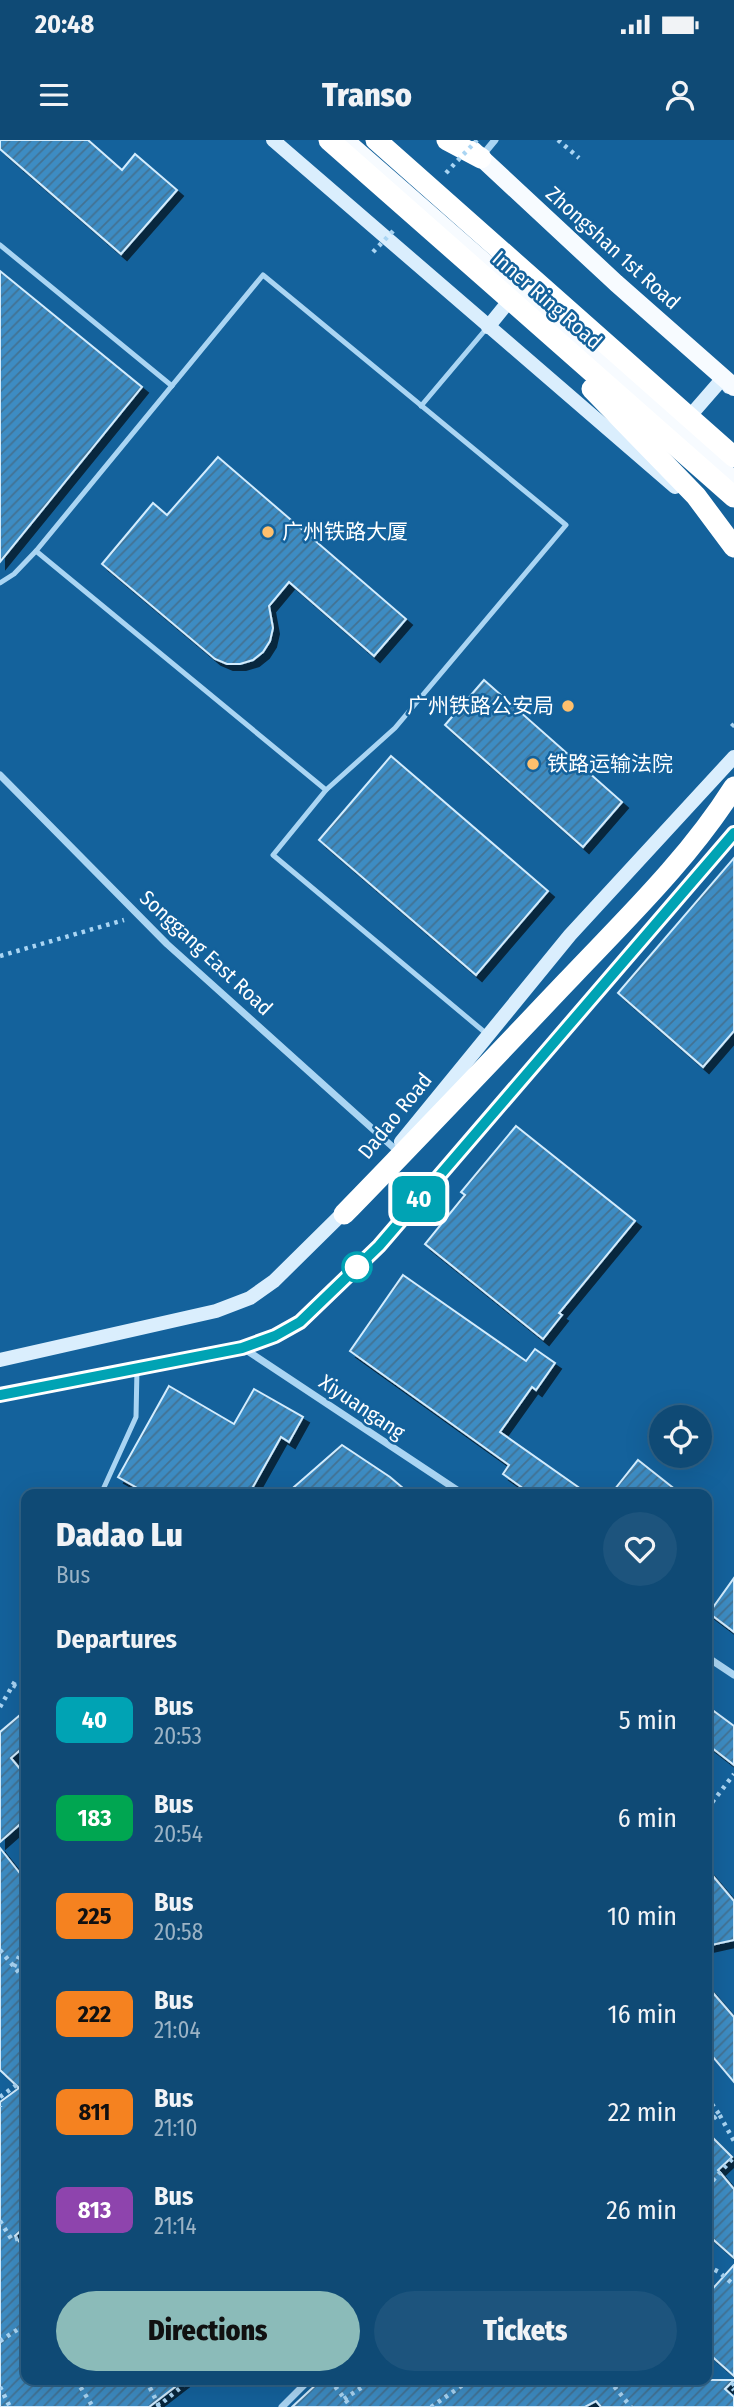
<!DOCTYPE html>
<html lang="en">
<head>
<meta charset="utf-8">
<style>
  :root { --surface:#0f4a75; --page:#1d547d; --text:#f1f3f6; --muted:#9bb3c5; --line:#2f6287; --accent:#8bbbb9 }
  body { margin:0; font-family:"Fira Sans Condensed","Noto Sans SC",sans-serif; background:var(--page); color:var(--text); height:100vh; display:flex; flex-direction:column; font-size:26px; white-space:nowrap }
  * { box-sizing:border-box; margin:0 }
  p { font-size:23px; color:var(--muted) }
  .icon { flex:none; width:38px; height:38px; fill:none; stroke:currentColor; stroke-width:2; stroke-linecap:round; stroke-linejoin:round }
  .map { position:relative; flex:1; overflow:hidden }
  .panel { position:absolute; left:21px; top:1349px; width:691px; height:896px; display:flex; flex-direction:column; background:var(--surface); border-radius:14px; box-shadow:0 7px 28px #0002,0 0 0 2px var(--line) }
  .panel>* { flex:none }
  .badge { padding:0 14px; border-radius:10px; font-size:24px; line-height:46px }
  .fabs { position:absolute; left:649px; top:1265px; display:grid; gap:14px }
  .fabs a { display:grid; place-items:center; width:63px; height:63px; border-radius:50%; background:var(--surface); box-shadow:0 7px 28px #0002,0 0 0 2px var(--line); font-size:35px }
  .map>.badge { position:absolute; translate:-50% -50%; box-shadow:0 0 0 4px #fff }
  h2 { padding:0 35px; font-size:26px; line-height:63px }
  .round { display:grid; place-items:center; flex:none; width:74px; height:74px; border-radius:37px; background:var(--page) }
  .headline { display:flex; align-items:center; justify-content:space-between; height:119px; padding:0 35px }
  h1 { font-size:33px; font-weight:800; line-height:52px }
  .cta { display:flex; gap:14px; margin-top:auto; padding:14px 35px }
  .cta a { flex:1; height:80px; border-radius:42px; background:var(--accent); color:#111; font-size:28px; font-weight:800; line-height:80px; text-align:center }
  .cta a+a { background:var(--page); color:var(--text) }
  ul { padding:0; list-style:none }
  li { display:flex; align-items:center; gap:21px; height:98px; padding:0 35px }
  li div { flex:1 }
  li b { display:block; font-size:26px }
  li em { font-style:normal }
  li .badge { min-width:77px; font-weight:700; text-align:center }
  .status { display:flex; justify-content:space-between; align-items:center; height:49px; padding:0 35px; background:var(--surface); direction:ltr }
  .status svg { height:19px; fill:currentColor }
  header { display:flex; justify-content:space-between; align-items:center; height:91px; padding:0 35px; background:var(--surface); font-size:32px; font-weight:800 }
  .map>svg:first-child { display:block }
</style>
</head>
<body>
<div class="status"><b>20:48</b><svg viewBox="0 0 49 12"><path d="M0 12V9h3v3zM5 12V6h3v6zM10 12V3h3v9zM15 12V0h3v12zM26 1h20v11H26zM47 4h2v5h-2z"/></svg></div>
<header><svg class="icon" aria-label="menu" viewBox="0 0 24 24"><path d="M4 6h16M4 12h16M4 18h16"/></svg>Transo<svg class="icon" aria-label="person" viewBox="0 0 24 24"><circle cx="12" cy="8" r="4"/><path d="M4 21q1-7 8-7t8 7"/></svg></header>
<div class="map">
<svg width="734" height="2267" viewBox="0 0 734 2267">
  <defs>
    <pattern id="building-hatch" width="6" height="6" patternUnits="userSpaceOnUse" patternTransform="scale(1.75)"><rect width="6" height="6" fill="#3d8cc3"/><path d="M-1 1l2-2M0 6l6-6M5 7l2-2" fill="none" stroke="#437293"/></pattern>
    <filter id="shadow"><feDropShadow dx="6" dy="6" stdDeviation="0" flood-color="#0009"/></filter>
  </defs>
  <rect width="100%" height="100%" fill="#14629c"/>
  <!-- building -->
  <g fill="url(#building-hatch)" stroke="#d3ecfd" stroke-width="2" filter="url(#shadow)">
    <polygon points="0,0 88,0 122,30 135,14 177,50 121,114 0,9"/>
    <polygon points="0,131 142,247 0,422"/>
    <polygon points="218,317 406,479 374,516 289,442 269,466 273,488 270,501 263,512 253,520 240,524 227,524 215,519 102,424 153,363 167,375"/>
    <polygon points="484,540 622,662 583,707 445,585"/>
    <polygon points="391,616 548,751 476,835 319,700"/>
    <polygon points="734,718 734,891 703,927 618,853"/>
    <polygon points="516,986 635,1081 559,1173 562,1175 543,1199 425,1104 465,1055 461,1052"/>
    <polygon points="403,1135 526,1221 535,1209 555,1223 536,1250 532,1247 500,1292 588,1354 531,1354 503,1334 509,1325 350,1211"/>
    <polygon points="169,1246 234,1284 254,1249 303,1277 289,1302 281,1297 249,1354 148,1354 118,1337"/>
    <polygon points="342,1305 390,1337 410,1354 286,1354"/>
    <polygon points="638,1320 681,1354 611,1354"/>
    <polygon points="734,1438 734,1492 709,1473"/>
    <polygon points="707,1566 734,1586 734,1625 707,1604"/>
    <polygon points="26,1570 26,1605 11,1618 26,1636 26,1679 0,1702 0,1592"/>
    <polygon points="0,1708 26,1741 26,2086 15,2096 26,2111 26,2240 184,2240 149,2267 0,2267 0,1962 19,1948 0,1930"/>
    <polygon points="707,1729 734,1761 734,1800 707,1806"/>
    <polygon points="707,1846 734,1877 734,1942 707,1910"/>
    <polygon points="707,1992 732,2017 718,2030 734,2049 734,2118 707,2094"/>
    <polygon points="734,2125 734,2236 707,2212 707,2155"/>
    <polygon points="321,2240 734,2240 725,2249 734,2257 734,2267 601,2267 596,2261 585,2267 292,2267"/>
  </g>
  <g fill="none" stroke-linecap="round" stroke-linejoin="round">
    <!-- path -->
    <g stroke="#aad5f3" stroke-width="4.5" stroke-dasharray="3.5 5" stroke-linecap="butt">
      <polyline points="558,0 579,18"/>
      <polyline points="734,584 731,587 734,590"/>
      <polyline points="0,816 124,780"/>
      <polyline points="13,1545 26,1552"/>
      <polyline points="0,1567 17,1538"/>
      <polyline points="707,1669 734,1634"/>
      <polyline points="26,1751 26,1752"/>
      <polyline points="0,1810 26,1841"/>
      <polyline points="14,1827 26,1802"/>
      <polyline points="0,1957 26,1938"/>
      <polyline points="707,1957 719,1974"/>
      <polyline points="0,1966 0,1967"/>
      <polyline points="707,1984 719,1974 734,2001"/>
      <polyline points="707,2047 734,2017"/>
      <polyline points="0,2081 12,2100 20,2098 26,2105"/>
      <polyline points="707,2126 719,2132 734,2145"/>
      <polyline points="0,2201 26,2184"/>
      <polyline points="76,2240 93,2267"/>
      <polyline points="146,2240 159,2266"/>
      <polyline points="330,2240 351,2267"/>
      <polyline points="515,2240 516,2242"/>
      <polyline points="609,2240 631,2267"/>
      <polyline points="734,2243 730,2246 734,2250"/>
      <polyline points="0,2247 10,2267"/>
      <polyline points="344,2259 373,2240"/>
      <polyline points="157,2267 190,2240"/>
      <polyline points="431,2267 470,2240"/>
    </g>
    <!-- lane -->
    <g stroke="#aad5f3" stroke-width="5">
      <polyline points="0,105 172,246"/>
      <polyline points="421,266 486,189"/>
      <polyline points="36,411 326,650"/>
      <polyline points="0,443 14,434 36,411 263,135 566,385 395,588 326,650 273,715 488,895"/>
      <polyline points="101,1354 136,1277 137,1229"/>
      <polyline points="23,1528 26,1521"/>
    </g>
    <!-- street -->
    <g stroke="#aad5f3" stroke-width="7">
      <polyline points="481,17 495,0"/>
      <polyline points="0,635 167,804 395,1009"/>
      <polyline points="243,1208 463,1354"/>
      <polyline points="707,1517 734,1535"/>
      <polyline points="282,2267 309,2240"/>
    </g>
    <!-- secondary -->
    <g stroke="#daeefd" stroke-width="14">
      <polyline points="273,0 675,347"/>
      <polyline points="488,187 514,155"/>
      <polyline points="683,284 723,238 729,247"/>
      <polyline points="401,1002 570,795 734,617"/>
      <polyline points="0,1220 216,1171 250,1158 274,1141 349,1067"/>
      <polyline points="0,1255 242,1208 275,1196 300,1182 379,1106 734,693"/>
    </g>
    <!-- primary -->
    <g stroke="#f7fbff" stroke-width="18">
      <polyline points="345,0 734,340"/>
      <polyline points="473,10 616,143 734,247"/>
    </g>
    <!-- highway -->
    <g stroke="#fff" stroke-width="21">
      <polyline points="447,0 481,18"/>
      <path d="M 344,1074 C 421,995 496,916 572,836 C 629,776 689,718 734,647"/>
    </g>
    <!-- path-bridge -->
    <g stroke="#aad5f3" stroke-width="4.5" stroke-dasharray="3.5 5" stroke-linecap="butt">
      <polyline points="446,33 477,0"/>
      <polyline points="373,112 396,88"/>
    </g>
    <!-- highway-bridge -->
    <g stroke="#fff" stroke-width="21">
      <polyline points="329,0 734,357"/>
      <polyline points="376,0 734,317"/>
      <polyline points="592,249 696,356 734,407"/>
    </g>
  </g>
  <g fill="none" stroke-linecap="round" stroke-linejoin="round">
    <!-- line casing -->
    <g stroke="#fff" stroke-width="16">
      <polyline id="line" points="0,1255 242,1208 275,1196 300,1182 379,1106 734,693"/>
    </g>
    <!-- line -->
    <use href="#line" stroke="#00a3b4" stroke-width="10"/>
  </g>
  <!-- markers -->
  <g fill="#ffc06d" stroke="#14629c" stroke-width="2.5">
    <circle cx="268" cy="392" r="7"/>
    <circle cx="568" cy="566" r="7"/>
    <circle cx="533" cy="624" r="7"/>
  </g>
  <circle fill="#fff" stroke="#00a3b4" stroke-width="3.5" cx="357" cy="1127" r="14"/>
  <g text-anchor="middle" stroke-width="5" stroke-linejoin="round" paint-order="stroke">
    <!-- street labels -->
    <g font-size="21" fill="#fff" stroke="#14629c">
      <text transform="translate(613 108) rotate(42)" y="7">Zhongshan 1st Road</text>
      <text transform="translate(547 160) rotate(41)" y="7">Inner Ring Road</text>
      <text transform="translate(206 813) rotate(43)" y="7">Songgang East Road</text>
      <text transform="translate(395 976) rotate(-51)" y="7">Dadao Road</text>
      <text transform="translate(362 1267) rotate(34)" y="7">Xiyuangang</text>
    </g>
    <!-- poi labels -->
    <g font-size="21" fill="#fff" stroke="#14629c" text-anchor="start">
      <text x="282" y="399">广州铁路大厦</text>
      <text x="554" y="573" text-anchor="end">广州铁路公安局</text>
      <text x="547" y="631">铁路运输法院</text>
    </g>
  </g>
</svg>
<div class="fabs">
<a><svg class="icon" aria-label="locate" viewBox="0 0 24 24"><circle cx="12" cy="12" r="6"/><path d="M12 2v4M12 18v4M2 12h4M18 12h4"/></svg></a>
</div>
<b class="badge" style="left:419px;top:1059px;background:#00a3b4;color:#fff">40</b>
<section class="panel">
<div class="headline"><div><h1>Dadao Lu</h1><p>Bus</p></div><a class="round"><svg class="icon" aria-label="heart" viewBox="0 0 24 24"><path d="M12 20l-8-8c-3-5 5-10 8-4 3-6 11-1 8 4z"/></svg></a></div>
<h2>Departures</h2>
<ul>
<li><span class="badge" style="background:#00a3b4;color:#fff">40</span><div><b>Bus</b><p>20:53</p></div><em>5 min</em></li>
<li><span class="badge" style="background:#00a651;color:#fff">183</span><div><b>Bus</b><p>20:54</p></div><em>6 min</em></li>
<li><span class="badge" style="background:#f58220;color:#111">225</span><div><b>Bus</b><p>20:58</p></div><em>10 min</em></li>
<li><span class="badge" style="background:#f58220;color:#111">222</span><div><b>Bus</b><p>21:04</p></div><em>16 min</em></li>
<li><span class="badge" style="background:#f58220;color:#111">811</span><div><b>Bus</b><p>21:10</p></div><em>22 min</em></li>
<li><span class="badge" style="background:#8e44ad;color:#fff">813</span><div><b>Bus</b><p>21:14</p></div><em>26 min</em></li>
</ul>
<div class="cta"><a>Directions</a><a>Tickets</a></div>
</section>
</div>
</body>
</html>
